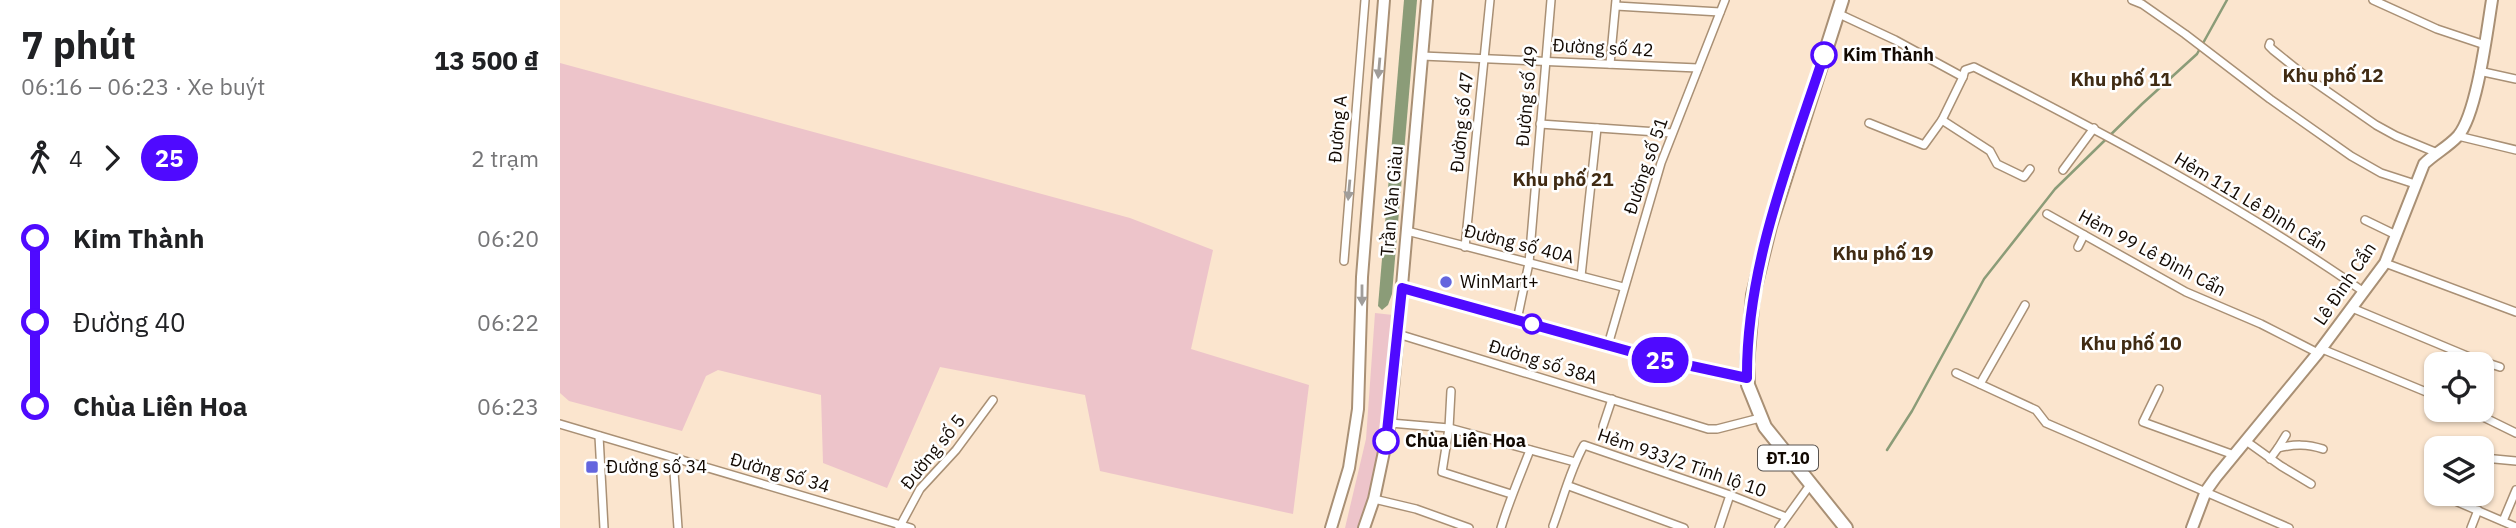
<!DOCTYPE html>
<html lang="vi">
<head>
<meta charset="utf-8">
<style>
  :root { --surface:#fff; --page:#f2f2f2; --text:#202124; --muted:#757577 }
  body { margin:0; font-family:"IBM Plex Sans",sans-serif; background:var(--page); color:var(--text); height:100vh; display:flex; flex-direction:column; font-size:26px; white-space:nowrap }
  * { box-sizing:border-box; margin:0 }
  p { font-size:23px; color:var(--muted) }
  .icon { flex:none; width:38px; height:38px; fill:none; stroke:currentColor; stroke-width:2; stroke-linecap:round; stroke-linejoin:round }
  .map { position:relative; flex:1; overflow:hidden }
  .side { display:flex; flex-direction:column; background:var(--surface); width:560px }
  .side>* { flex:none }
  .badge { padding:0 14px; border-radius:23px; font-size:24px; line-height:46px }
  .controls { position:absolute; left:1864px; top:352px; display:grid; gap:14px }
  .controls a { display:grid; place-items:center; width:70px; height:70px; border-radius:14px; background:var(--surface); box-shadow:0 2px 5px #0004; font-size:35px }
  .map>.badge { position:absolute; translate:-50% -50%; box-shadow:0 0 0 4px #fff }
  .legs { display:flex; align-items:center; gap:10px; height:77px; padding:0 21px; font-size:23px }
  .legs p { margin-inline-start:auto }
  .headline { display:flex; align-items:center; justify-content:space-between; height:119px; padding:0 21px }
  h1 { font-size:38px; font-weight:700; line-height:52px }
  ul { padding:0 21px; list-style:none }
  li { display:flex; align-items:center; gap:24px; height:84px; font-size:26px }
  li i { display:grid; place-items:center; width:10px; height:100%; margin:0 9px; background:currentColor }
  li i::after { content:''; width:18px; height:18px; margin:-9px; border:5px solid; border-radius:50%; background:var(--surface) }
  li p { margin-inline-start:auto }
  li:first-child i { background:linear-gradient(#0000 50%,currentColor 0) }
  li:last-child i { background:linear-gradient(currentColor 50%,#0000 0) }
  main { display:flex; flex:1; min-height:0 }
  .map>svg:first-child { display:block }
</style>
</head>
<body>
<main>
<section class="side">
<div class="headline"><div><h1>7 phút</h1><p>06:16 – 06:23 · Xe buýt</p></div><b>13 500 ₫</b></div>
<div class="legs"><svg class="icon" aria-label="walk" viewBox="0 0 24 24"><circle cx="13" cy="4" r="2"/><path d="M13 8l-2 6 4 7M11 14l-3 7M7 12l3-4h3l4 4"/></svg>4<svg class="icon" aria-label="forward" viewBox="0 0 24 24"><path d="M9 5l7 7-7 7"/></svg><b class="badge" style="background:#4f0aff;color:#fff">25</b><p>2 trạm</p></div>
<ul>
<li><i style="color:#4f0aff"></i><b>Kim Thành</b><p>06:20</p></li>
<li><i style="color:#4f0aff"></i><span>Đường 40</span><p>06:22</p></li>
<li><i style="color:#4f0aff"></i><b>Chùa Liên Hoa</b><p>06:23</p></li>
</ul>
</section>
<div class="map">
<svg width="1956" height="528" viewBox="0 0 1956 528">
  <rect width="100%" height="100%" fill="#fbe5ce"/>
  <!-- green -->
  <g fill="#edc4ca">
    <polygon points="0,63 570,218 653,250 631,349 749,385 733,514 540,471 525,395 380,367 327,488 263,463 261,395 158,370 146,376 122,431 9,401 0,393"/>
    <path d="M 815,313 L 833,315 C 828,387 823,459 800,528 L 785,528 L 806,439 Z"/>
  </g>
  <!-- water -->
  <polygon fill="#8b9c78" points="844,0 857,0 832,294 828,305 822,310 818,306"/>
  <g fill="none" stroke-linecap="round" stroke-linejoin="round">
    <!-- stream -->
    <polyline stroke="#8b9c78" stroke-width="2.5" points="1327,450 1352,411 1424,279 1495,189 1582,104 1637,54 1667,0"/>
    <!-- street casing -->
    <g stroke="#a99075" stroke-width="10">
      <g id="street">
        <polyline points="1572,0 1582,4 1625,34 1710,99 1791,156 1821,173 1855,184"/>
        <polyline points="1813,0 1877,29 1925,45"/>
        <polyline points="1056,6 1160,12"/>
        <path d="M 1277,13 L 1335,40 L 1403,77 L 1405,70 L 1414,67 C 1547,135 1680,205 1804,292"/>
        <polyline points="1710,43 1709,46 1713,50 1744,75 1816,125 1836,136 1875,152"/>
        <polyline points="862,56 1138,68"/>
        <polyline points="1050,64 1056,0"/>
        <polyline points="1919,71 1956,79"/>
        <polyline points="1382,120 1430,151 1437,164 1464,177 1470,169"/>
        <polyline points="1309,123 1364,145 1382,120 1403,77"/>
        <polyline points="980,124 1112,133"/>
        <polyline points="1898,136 1956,150"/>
        <polyline points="1503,170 1534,128"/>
        <polyline points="1487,214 1626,292 1701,324 1758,353"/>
        <polyline points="1805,220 1836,235"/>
        <polyline points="847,231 1063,287"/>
        <polyline points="905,247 930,0"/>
        <polyline points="1518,247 1524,235"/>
        <polyline points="784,261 805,0"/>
        <polyline points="1825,263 1956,312"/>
        <polyline points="1021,276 1037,128"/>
        <polyline points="842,288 1090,357 1187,378"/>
        <polyline points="1792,308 1912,358 1940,367"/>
        <polyline points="957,320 969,263 991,0"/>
        <polyline points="838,334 1148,429 1157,429 1200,418"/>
        <polyline points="1048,345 1101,163 1165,0"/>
        <polyline points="1762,349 1876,396"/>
        <polyline points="1396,373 1476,410 1486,423 1729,528"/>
        <polyline points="1420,384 1465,305"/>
        <polyline points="1599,389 1583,422 1674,455"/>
        <polyline points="891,391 889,428 882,472 951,494"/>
        <polyline points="1909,410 1956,433"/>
        <polyline points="830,423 889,428 1015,462"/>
        <polyline points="0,424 351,528"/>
        <polyline points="1043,426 1052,399"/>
        <polyline points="39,436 44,528"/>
        <polyline points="1686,441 1721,466 1751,484"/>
        <polyline points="1718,448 1726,435"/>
        <polyline points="113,458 118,528"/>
        <polyline points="1924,458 1956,461"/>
        <path d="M 1710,459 L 1718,448 C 1735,444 1747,444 1763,449"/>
        <polyline points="1009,486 1124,528"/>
        <polyline points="814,499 856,509 909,528"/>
        <polyline points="1893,500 1956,527"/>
        <polyline points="1943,521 1956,490"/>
        <path d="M 993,526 C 1003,499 1010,470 1024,445 L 1170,495 L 1226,517"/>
        <polyline points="339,528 360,489 396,450 433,400"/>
        <path d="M 941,528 C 949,501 960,476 970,450"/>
        <polyline points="1159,528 1170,495"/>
        <polyline points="1219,528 1250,485"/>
        <polyline points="1911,528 1918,510"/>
      </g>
    </g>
    <!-- secondary casing -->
    <g stroke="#a99075" stroke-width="14">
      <g id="secondary">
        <polyline points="771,528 789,468 798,409 802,277 824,0"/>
        <polyline points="804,528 814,499 830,423 867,0"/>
        <path d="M 1632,528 L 1646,491 L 1656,477 L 1758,353 L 1825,263 L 1864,164 C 1874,154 1888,147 1898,136 C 1917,114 1927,31 1932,0"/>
      </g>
    </g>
    <!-- primary casing -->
    <g stroke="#a99075" stroke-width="16">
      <polyline id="primary" points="1282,0 1210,226 1193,295 1187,364 1188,385 1205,427 1286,528"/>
    </g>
    <!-- street -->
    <use href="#street" stroke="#fff" stroke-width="7"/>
    <!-- secondary -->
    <use href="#secondary" stroke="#fff" stroke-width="10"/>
    <!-- primary -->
    <use href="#primary" stroke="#fff" stroke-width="12"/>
  </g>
  <!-- one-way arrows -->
  <defs><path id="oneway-solid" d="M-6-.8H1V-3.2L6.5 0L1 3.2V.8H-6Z" transform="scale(1.75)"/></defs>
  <g fill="#a09d9a">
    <use href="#oneway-solid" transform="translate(819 68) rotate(95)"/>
    <use href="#oneway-solid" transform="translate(789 190) rotate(95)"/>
    <use href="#oneway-solid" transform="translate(802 295) rotate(90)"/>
  </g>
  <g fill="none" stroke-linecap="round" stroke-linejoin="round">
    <!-- line-1 casing -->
    <g stroke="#fff" stroke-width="16">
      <path id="line-1" d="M 826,441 L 842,288 L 1090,357 L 1187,378 C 1186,267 1230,159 1264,55"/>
    </g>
    <!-- line-1 -->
    <use href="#line-1" stroke="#4f0aff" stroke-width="10"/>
  </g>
  <!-- markers -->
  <g fill="#fff" stroke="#4f0aff" stroke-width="3.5">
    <circle cx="1264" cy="55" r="12"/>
    <circle cx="972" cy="324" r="9"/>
    <circle cx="826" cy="441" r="12"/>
  </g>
  <g fill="#6465de" stroke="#fff" stroke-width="2.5">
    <circle cx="886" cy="282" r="7"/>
    <rect x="25" y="460" width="14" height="14" rx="3.5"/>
  </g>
  <g text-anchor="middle" stroke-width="5" stroke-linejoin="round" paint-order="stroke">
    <!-- shield labels -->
    <rect fill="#fff" stroke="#59534e" stroke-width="2" x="1198" y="445.5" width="60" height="25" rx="5"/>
    <g font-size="16" font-weight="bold" fill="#120902">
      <text x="1228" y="464">ĐT.10</text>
    </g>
    <!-- street labels -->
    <g font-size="18" fill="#120902" stroke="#fff">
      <text transform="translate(1043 48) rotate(3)" y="6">Đường số 42</text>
      <text transform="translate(967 96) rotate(-85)" y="6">Đường số 49</text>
      <text transform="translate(902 122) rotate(-84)" y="6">Đường số 47</text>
      <text transform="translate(778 129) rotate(-85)" y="6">Đường A</text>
      <text transform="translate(1086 166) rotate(-71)" y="6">Đường số 51</text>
      <text transform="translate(832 201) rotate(-85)" y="6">Trần Văn Giàu</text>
      <text transform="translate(1691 202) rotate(31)" y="6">Hẻm 111 Lê Đình Cẩn</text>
      <text transform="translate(959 244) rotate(14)" y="6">Đường số 40A</text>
      <text transform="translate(1592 253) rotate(28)" y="6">Hẻm 99 Lê Đình Cẩn</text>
      <text transform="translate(1785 284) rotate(-56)" y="6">Lê Đình Cẩn</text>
      <text transform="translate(983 362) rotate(17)" y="6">Đường số 38A</text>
      <text transform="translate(373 452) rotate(-51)" y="6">Đường số 5</text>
      <text transform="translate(1122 463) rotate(19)" y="6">Hẻm 933/2 Tỉnh lộ 10</text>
      <text transform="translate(220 473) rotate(16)" y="6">Đường Số 34</text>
    </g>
    <!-- stop labels -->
    <g font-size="18" font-weight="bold" fill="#120902" stroke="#fff" text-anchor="start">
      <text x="1283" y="61">Kim Thành</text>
      <text x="845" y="447">Chùa Liên Hoa</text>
    </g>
    <!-- poi labels -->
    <g font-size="18" fill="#120902" stroke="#fff" text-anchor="start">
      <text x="900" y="288">WinMart+</text>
      <text x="46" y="473">Đường số 34</text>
    </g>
    <!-- neighbourhood labels -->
    <g font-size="19" font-weight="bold" fill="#402b13" stroke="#fff">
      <text x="1773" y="82">Khu phố 12</text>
      <text x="1561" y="86">Khu phố 11</text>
      <text x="1003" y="186">Khu phố 21</text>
      <text x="1323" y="260">Khu phố 19</text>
      <text x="1571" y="350">Khu phố 10</text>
    </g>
  </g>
</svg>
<div class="controls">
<a><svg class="icon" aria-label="locate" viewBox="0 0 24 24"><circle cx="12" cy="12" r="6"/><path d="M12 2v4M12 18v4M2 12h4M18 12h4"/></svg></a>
<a><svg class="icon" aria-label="layers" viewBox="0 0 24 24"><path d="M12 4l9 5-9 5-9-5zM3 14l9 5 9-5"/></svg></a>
</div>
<b class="badge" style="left:1100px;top:360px;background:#4f0aff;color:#fff">25</b>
</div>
</main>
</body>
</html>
